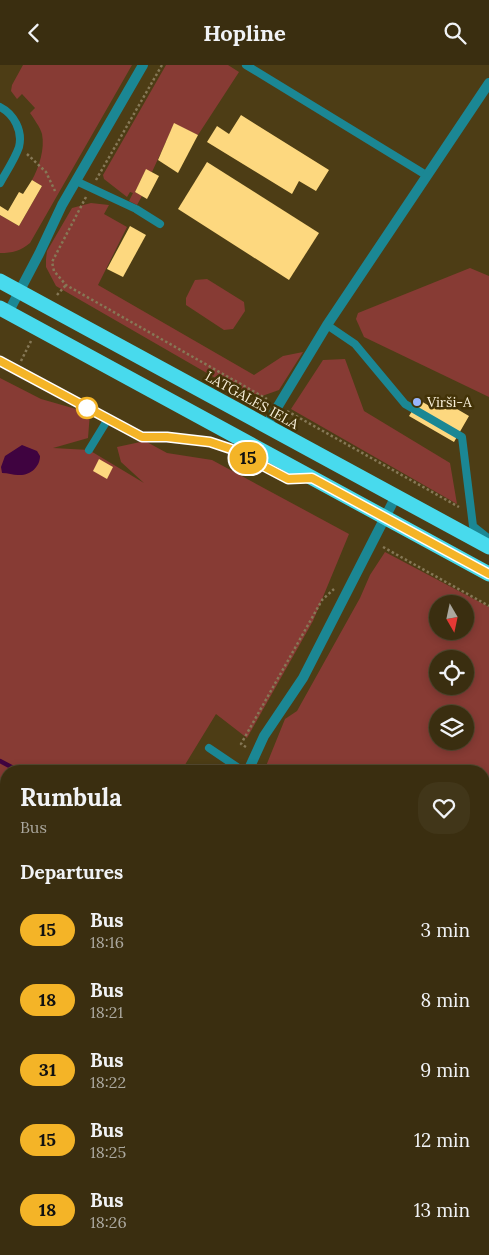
<!DOCTYPE html>
<html lang="en">
<head>
<meta charset="utf-8">
<style>
  :root { --surface:#3a2e10; --page:#413619; --text:#f1f3f6; --muted:#aba89f; --line:#544a30 }
  body { margin:0; font-family:Lora,serif; background:var(--page); color:var(--text); height:100vh; display:flex; flex-direction:column; font-size:19px; white-space:nowrap }
  * { box-sizing:border-box; margin:0 }
  p { font-size:16px; color:var(--muted) }
  .icon { flex:none; width:28px; height:28px; fill:none; stroke:currentColor; stroke-width:2; stroke-linecap:round; stroke-linejoin:round }
  .map { position:relative; flex:1; overflow:hidden }
  .side { position:absolute; left:0px; top:700px; width:490px; height:490px; display:flex; flex-direction:column; background:var(--surface); border-radius:20px 20px 0 0; box-shadow:0 2px 8px #0003,0 0 0 1px var(--line) }
  .side>* { flex:none }
  .badge { padding:0 10px; border-radius:16px; font-size:18px; line-height:32px }
  .needle { width:32px; rotate:171deg }
  .controls { position:absolute; left:429px; top:530px; display:grid; gap:10px }
  .controls a { display:grid; place-items:center; width:45px; height:45px; border-radius:50%; background:var(--surface); box-shadow:0 2px 8px #0003,0 0 0 1px var(--line); font-size:25px }
  .map>.badge { position:absolute; translate:-50% -50%; box-shadow:0 0 0 2px #fff }
  h2 { padding:0 20px; font-size:19px; line-height:45px }
  .round { display:grid; place-items:center; flex:none; width:52px; height:52px; border-radius:20px; background:var(--page) }
  .summary { display:flex; align-items:center; justify-content:space-between; height:85px; padding:0 20px }
  h1 { font-size:24px; font-weight:800; line-height:38px }
  ul { padding:0; list-style:none }
  li { display:flex; align-items:center; gap:15px; height:70px; padding:0 20px }
  li div { flex:1 }
  li b { display:block; font-size:19px }
  li em { font-style:normal }
  li .badge { min-width:55px; font-weight:700; text-align:center }
  header { display:flex; justify-content:space-between; align-items:center; height:65px; padding:0 20px; background:var(--surface); font-size:22px; font-weight:800 }
  .map>svg:first-child { display:block }
</style>
</head>
<body>
<header><svg class="icon" aria-label="back" viewBox="0 0 24 24"><path d="M15 5l-7 7 7 7"/></svg>Hopline<svg class="icon" aria-label="search" viewBox="0 0 24 24"><circle cx="10" cy="10" r="6"/><path d="M15 15l6 6"/></svg></header>
<div class="map">
<svg width="489" height="1190" viewBox="0 0 489 1190">
  <rect width="100%" height="100%" fill="#4d3d15"/>
  <!-- green -->
  <g fill="#873b34" fill-rule="evenodd">
    <path d="M 23,0 L 132,0 L 30,178 C 20,186 13,188 0,188 L 0,150 L 19,161 L 42,121 L 32,115 C 39,102 45,84 42,69 C 40,62 34,54 30,48 L 35,43 L 22,29 L 17,34 L 11,26 L 12,20 Z"/>
    <polygon points="166,0 228,0 239,7 198,70 174,59 152,107 146,105 135,127 142,131 137,140 129,136 133,128 130,127 127,132 104,114 103,110"/>
    <polygon points="91,138 109,140 104,149 127,162 98,220 254,310 283,291 303,287 279,325 262,331 231,322 56,221 46,202 46,194 47,186 72,143"/>
    <polygon points="470,203 489,211 489,332 364,272 356,254 358,248"/>
    <polygon points="207,214 244,237 245,246 233,264 224,265 186,240 186,233 195,215"/>
    <polygon points="345,294 364,346 450,398 457,439 291,344 323,295"/>
    <polygon points="0,313 41,334 90,348 88,373 53,383 89,385 144,418 121,397 117,382 145,376 167,388 212,395 349,469 313,556 247,673 216,649 183,703 190,706 6,706 6,1184 107,1184 107,1190 0,1190"/>
    <path d="M 385,487 L 489,542 L 489,984 L 484,993 L 484,706 L 264,706 L 285,654 L 297,646 L 360,533 L 370,510 ZM 438,539 L 465,539 L 465,566 L 438,566 ZM 438,594 L 465,594 L 465,621 L 438,621 ZM 438,649 L 465,649 L 465,676 L 438,676 Z"/>
  </g>
  <!-- water -->
  <path fill="#3f0340" d="M 22,380 L 37,386 L 40,391 C 40,402 30,411 18,410 C 13,410 8,408 2,408 L 1,402 L 5,391 Z"/>
  <g fill="none" stroke-linecap="round" stroke-linejoin="round">
    <!-- stream -->
    <polyline stroke="#3f0340" stroke-width="4.5" points="0,696 19,706"/>
  </g>
  <!-- building -->
  <g fill="#fdd87f">
    <polygon points="241,50 329,105 316,126 299,116 292,129 207,77 217,61 229,69"/>
    <polygon points="174,58 198,70 178,108 158,95"/>
    <polygon points="207,97 319,168 289,215 178,144"/>
    <polygon points="146,104 159,111 147,134 135,127"/>
    <polygon points="32,115 42,121 19,161 0,150 0,141 8,146 19,127 23,129"/>
    <polygon points="130,161 146,170 123,212 107,204"/>
    <polygon points="438,333 469,351 454,377 409,351 419,335 433,343"/>
    <polygon points="99,394 113,402 107,414 93,406"/>
    <polygon points="200,1184 240,1184 237,1190 197,1190"/>
    <polygon points="329,1184 374,1184 371,1190 342,1190"/>
  </g>
  <g fill="none" stroke-linecap="round" stroke-linejoin="round">
    <!-- path -->
    <g stroke="#867856" stroke-width="2.5" stroke-dasharray="2.5 2.5" stroke-linecap="butt">
      <polyline points="27,89 46,107 55,126"/>
      <polyline points="96,115 162,0"/>
      <polyline points="86,132 52,197 54,206 66,220 267,334"/>
      <polyline points="57,230 66,220"/>
      <polyline points="21,296 31,276"/>
      <polyline points="287,346 459,442"/>
      <polyline points="383,482 489,541"/>
      <polyline points="246,682 241,679 322,535 334,524"/>
      <polyline points="0,1176 6,1173"/>
    </g>
    <!-- lane -->
    <g stroke="#1b8794" stroke-width="8">
      <polyline points="246,0 426,110"/>
      <path d="M 0,42 C 14,49 23,66 19,82 C 15,94 6,107 0,118"/>
      <polyline points="76,116 136,144 160,159"/>
      <polyline points="327,260 355,279 405,339 462,372 473,461 489,474"/>
      <polyline points="0,296 142,372 167,372 210,377 231,384 288,414 307,413"/>
      <polyline points="89,385 108,354"/>
      <polyline points="209,683 243,706"/>
    </g>
    <!-- street -->
    <g stroke="#1b8794" stroke-width="10">
      <polyline points="8,248 39,189 62,140 143,0"/>
      <polyline points="266,361 327,260 489,18"/>
      <polyline points="248,706 264,671 303,613 396,431"/>
      <polyline points="446,1184 458,1190"/>
    </g>
    <!-- highway -->
    <g stroke="#48daed" stroke-width="15">
      <polyline points="0,216 489,482"/>
      <polyline points="0,243 489,509"/>
    </g>
    <!-- rail casing -->
    <g stroke="#ded3bb" stroke-width="5.5">
      <polyline id="rail" points="484,1174 489,1177"/>
    </g>
    <!-- rail -->
    <use href="#rail" stroke="#433308" stroke-width="4" stroke-dasharray="11" stroke-linecap="butt"/>
  </g>
  <g fill="none" stroke-linecap="round" stroke-linejoin="round">
    <!-- line casing -->
    <g stroke="#fff" stroke-width="11">
      <polyline id="line" points="0,296 142,372 167,372 210,377 231,384 288,414 312,413 489,509"/>
    </g>
    <!-- line -->
    <use href="#line" stroke="#f4b427" stroke-width="8"/>
  </g>
  <!-- markers -->
  <circle fill="#99b5fd" stroke="#433308" stroke-width="2" cx="417" cy="337" r="5"/>
  <circle fill="#fff" stroke="#f4b427" stroke-width="2.5" cx="87" cy="343" r="10"/>
  <g text-anchor="middle" stroke-width="5" stroke-linejoin="round" paint-order="stroke">
    <!-- street labels -->
    <g font-size="14" fill="#f9f0da" stroke="#433308">
      <text transform="translate(252 335) rotate(29)" y="5">LATGALES IELA</text>
    </g>
    <!-- poi labels -->
    <g font-size="14" fill="#f9f0da" stroke="#433308" text-anchor="start">
      <text x="427" y="342">Virši-A</text>
    </g>
  </g>
</svg>
<div class="controls">
<a><svg class="needle" viewBox="-14 -14 28 28"><path d="M0-13l5 13h-10z" fill="#e53935"/><path d="M0 13l5-13h-10z" fill="#aba89f"/></svg></a>
<a><svg class="icon" aria-label="locate" viewBox="0 0 24 24"><circle cx="12" cy="12" r="6"/><path d="M12 2v4M12 18v4M2 12h4M18 12h4"/></svg></a>
<a><svg class="icon" aria-label="layers" viewBox="0 0 24 24"><path d="M12 4l9 5-9 5-9-5zM3 14l9 5 9-5"/></svg></a>
</div>
<b class="badge" style="left:248px;top:393px;background:#f4b427;color:#111">15</b>
<section class="side">
<div class="summary"><div><h1>Rumbula</h1><p>Bus</p></div><a class="round"><svg class="icon" aria-label="heart" viewBox="0 0 24 24"><path d="M12 20l-8-8c-3-5 5-10 8-4 3-6 11-1 8 4z"/></svg></a></div>
<h2>Departures</h2>
<ul>
<li><span class="badge" style="background:#f4b427;color:#111">15</span><div><b>Bus</b><p>18:16</p></div><em>3 min</em></li>
<li><span class="badge" style="background:#f4b427;color:#111">18</span><div><b>Bus</b><p>18:21</p></div><em>8 min</em></li>
<li><span class="badge" style="background:#f4b427;color:#111">31</span><div><b>Bus</b><p>18:22</p></div><em>9 min</em></li>
<li><span class="badge" style="background:#f4b427;color:#111">15</span><div><b>Bus</b><p>18:25</p></div><em>12 min</em></li>
<li><span class="badge" style="background:#f4b427;color:#111">18</span><div><b>Bus</b><p>18:26</p></div><em>13 min</em></li>
</ul>
</section>
</div>
</body>
</html>
